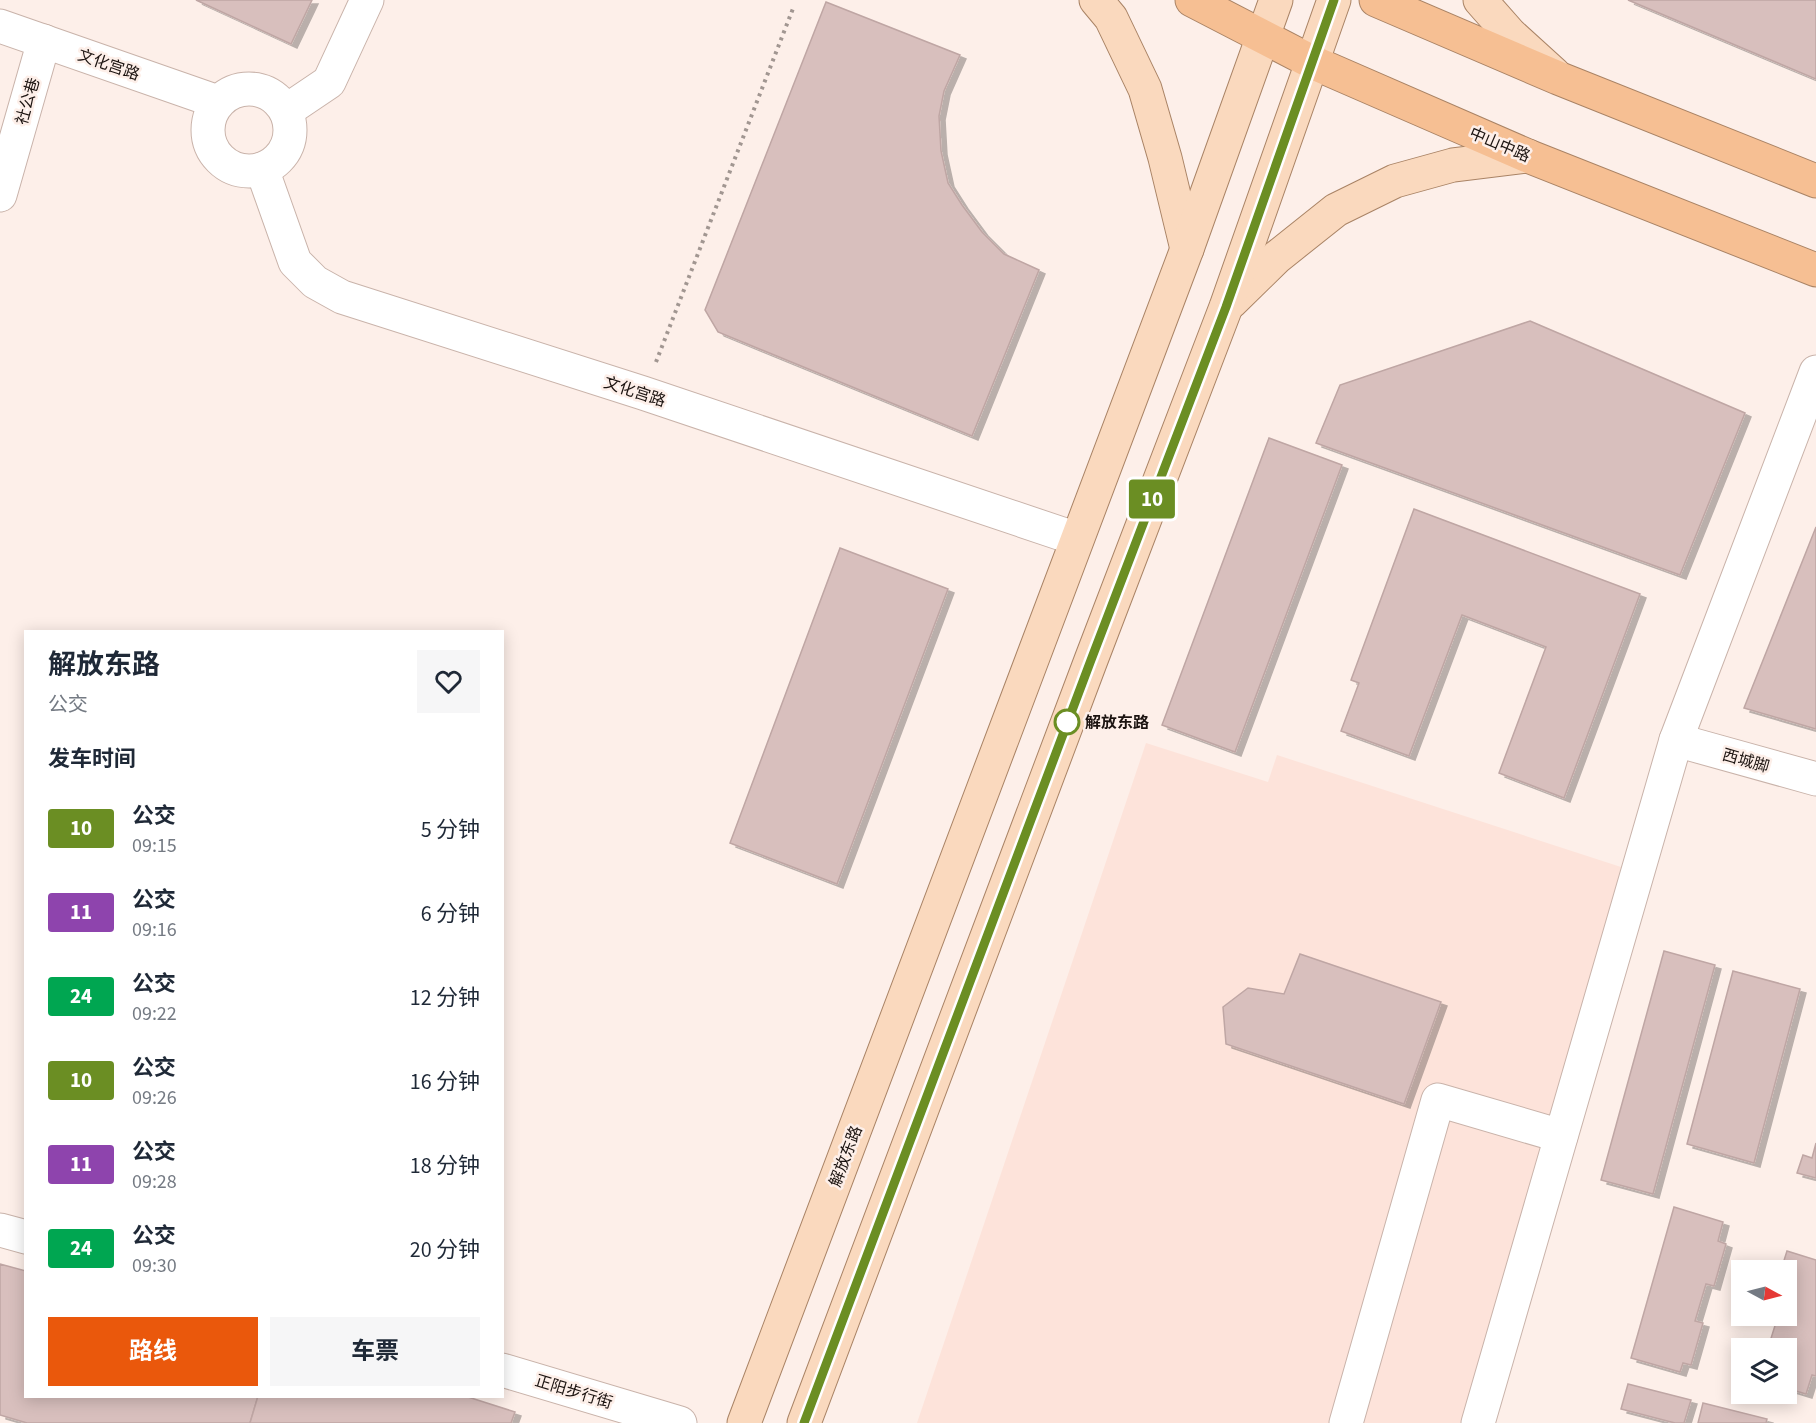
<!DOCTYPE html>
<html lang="zh">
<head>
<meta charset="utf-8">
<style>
  :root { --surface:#fff; --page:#f6f6f7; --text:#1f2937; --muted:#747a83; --accent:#ea580c }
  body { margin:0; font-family:"Source Sans 3","Noto Sans SC",sans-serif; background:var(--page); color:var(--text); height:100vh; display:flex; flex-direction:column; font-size:22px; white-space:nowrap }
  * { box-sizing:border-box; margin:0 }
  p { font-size:20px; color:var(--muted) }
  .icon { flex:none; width:33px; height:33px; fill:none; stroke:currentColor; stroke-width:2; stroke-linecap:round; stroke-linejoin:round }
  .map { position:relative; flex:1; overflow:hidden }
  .details { position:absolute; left:24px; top:630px; width:480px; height:768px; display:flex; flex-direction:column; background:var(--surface); border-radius:0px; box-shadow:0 3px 15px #0003 }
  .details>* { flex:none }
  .badge { padding:0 12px; border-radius:4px; font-size:21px; line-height:39px }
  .needle { width:39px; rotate:97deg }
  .buttons { position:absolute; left:1731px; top:1260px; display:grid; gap:12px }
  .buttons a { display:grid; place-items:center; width:66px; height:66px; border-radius:0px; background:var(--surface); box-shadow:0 3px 15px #0003; font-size:30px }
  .map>.badge { position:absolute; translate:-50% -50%; box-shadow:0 0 0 3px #fff }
  h2 { padding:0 24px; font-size:22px; line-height:54px }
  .round { display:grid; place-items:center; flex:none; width:63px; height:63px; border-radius:0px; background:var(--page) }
  .head { display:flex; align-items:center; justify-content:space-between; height:102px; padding:0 24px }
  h1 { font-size:28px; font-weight:700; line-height:45px }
  .button { display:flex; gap:12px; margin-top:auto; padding:12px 24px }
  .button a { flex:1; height:69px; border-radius:0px; background:var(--accent); color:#fff; font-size:24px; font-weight:700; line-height:69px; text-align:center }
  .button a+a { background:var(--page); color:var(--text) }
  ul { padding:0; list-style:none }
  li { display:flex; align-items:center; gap:18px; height:84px; padding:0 24px }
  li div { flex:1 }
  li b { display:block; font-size:22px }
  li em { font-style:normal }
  li .badge { min-width:66px; font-weight:700; text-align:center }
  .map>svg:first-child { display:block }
</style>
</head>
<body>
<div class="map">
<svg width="1816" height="1423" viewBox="0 0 1816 1423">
  <defs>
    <filter id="shadow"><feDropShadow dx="6" dy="4" stdDeviation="0" flood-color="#0004"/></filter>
  </defs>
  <rect width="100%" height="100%" fill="#fdefe9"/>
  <!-- built -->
  <polygon fill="#fde3da" points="1146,743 1268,782 1277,755 1621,867 1474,1423 917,1423"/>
  <!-- building -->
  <g fill="#d8bfbd" stroke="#bfa6a4" stroke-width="1.5" filter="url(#shadow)">
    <polygon points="196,0 312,0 291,44"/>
    <polygon points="1628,0 1816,0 1816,79"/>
    <polygon points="826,2 960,55 944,91 939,116 941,151 948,183 962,205 982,232 1004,254 1039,270 972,436 718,332 705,310"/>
    <polygon points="1530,321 1745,413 1680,575 1316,443 1340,385"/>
    <polygon points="1269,438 1342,465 1235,752 1162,725"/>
    <polygon points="1414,509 1640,594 1564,798 1499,773 1546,647 1462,615 1409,756 1341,731 1359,683 1351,680"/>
    <polygon points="1816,527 1816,729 1744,708"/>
    <polygon points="840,548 948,589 837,884 730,843"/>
    <polygon points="1664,951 1715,965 1653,1194 1601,1180"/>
    <polygon points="1300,954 1441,1002 1404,1104 1226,1044 1223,1007 1248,988 1284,994"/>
    <polygon points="1733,971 1800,989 1754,1163 1687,1144"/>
    <polygon points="1816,1143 1816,1178 1797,1173 1803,1155 1812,1158"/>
    <polygon points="1674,1207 1723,1222 1718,1241 1726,1244 1714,1286 1706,1284 1695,1321 1703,1323 1691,1365 1683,1363 1680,1372 1631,1358"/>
    <polygon points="1787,1251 1816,1260 1816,1376 1812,1375 1806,1394 1786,1388 1786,1348 1768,1348 1778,1316 1786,1316 1786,1285 1790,1274 1786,1273 1786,1270 1781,1270"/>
    <polygon points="0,1264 26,1271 26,1396 258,1396 250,1423 27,1423 0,1415"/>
    <polygon points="1628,1384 1691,1400 1684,1423 1675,1423 1621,1409"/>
    <polygon points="1766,1394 1785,1394 1783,1398"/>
    <polygon points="258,1396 465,1396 515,1412 511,1423 250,1423"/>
    <polygon points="1703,1403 1767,1419 1766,1423 1698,1423"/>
  </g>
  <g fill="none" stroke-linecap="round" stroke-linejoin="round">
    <!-- minor casing -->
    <g stroke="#c9b3aa" stroke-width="35">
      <g id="minor">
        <polyline points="0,26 218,102"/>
        <circle cx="249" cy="130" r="41"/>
        <polyline points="286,111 329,82 367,0"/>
        <polyline points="262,169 295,262 315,282 342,297 643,393 1077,539"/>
        <polyline points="0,195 44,41"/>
        <polyline points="1676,740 1816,779"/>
        <polyline points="0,1230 26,1237"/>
        <polyline points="502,1370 680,1423"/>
        <polyline points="1346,1423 1438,1100 1561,1136"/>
        <polyline points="1478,1423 1676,740 1816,372"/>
      </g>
    </g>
    <!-- major casing -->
    <g stroke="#a98365" stroke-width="35">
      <g id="major">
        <polyline points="1096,0 1111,18 1145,89 1165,158 1187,249"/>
        <polyline points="1480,0 1510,34 1554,74"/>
        <polyline points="1231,302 1277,257 1336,210 1395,181 1453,165 1528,156"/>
        <polyline points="744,1423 1187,249 1276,0"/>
        <polyline points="804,1423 1091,660 1226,307 1334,0"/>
      </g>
    </g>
    <!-- highway casing -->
    <g stroke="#a98365" stroke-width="35">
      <g id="highway">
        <polyline points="1192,0 1312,62 1528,156 1816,270"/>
        <polyline points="1376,0 1558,78 1816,181"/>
      </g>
    </g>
    <!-- path -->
    <polyline stroke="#a19691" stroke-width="4" stroke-dasharray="3 4.5" stroke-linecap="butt" points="656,362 794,6"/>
    <!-- minor -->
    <use href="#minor" stroke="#fff" stroke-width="33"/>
    <!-- major -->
    <use href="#major" stroke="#fad9be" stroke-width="33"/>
    <!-- highway -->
    <use href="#highway" stroke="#f6bf93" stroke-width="33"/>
  </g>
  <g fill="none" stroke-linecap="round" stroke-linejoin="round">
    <!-- line casing -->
    <g stroke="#fff" stroke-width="14">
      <polyline id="line" points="804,1423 1091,660 1226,307 1334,0"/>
    </g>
    <!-- line -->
    <use href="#line" stroke="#6b8e23" stroke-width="9"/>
  </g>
  <!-- markers -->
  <circle fill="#fff" stroke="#6b8e23" stroke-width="3" cx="1067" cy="722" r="12"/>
  <g text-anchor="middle" stroke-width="5" stroke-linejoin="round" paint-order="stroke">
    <!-- street labels -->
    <g font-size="16" fill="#1b1310" stroke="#fdefe9">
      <text transform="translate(109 64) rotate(19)" y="6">文化宫路</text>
      <text transform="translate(27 101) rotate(-74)" y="6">社公巷</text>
      <text transform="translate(1500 144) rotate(23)" y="6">中山中路</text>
      <text transform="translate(635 391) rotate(18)" y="6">文化宫路</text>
      <text transform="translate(1746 760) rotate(16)" y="6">西城脚</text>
      <text transform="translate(845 1156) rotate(-69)" y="6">解放东路</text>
      <text transform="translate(574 1391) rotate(17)" y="6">正阳步行街</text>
    </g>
    <!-- stop labels -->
    <g font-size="16" font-weight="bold" fill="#1b1310" stroke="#fdefe9" text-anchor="start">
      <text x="1085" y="728">解放东路</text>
    </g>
  </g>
</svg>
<div class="buttons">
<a><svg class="needle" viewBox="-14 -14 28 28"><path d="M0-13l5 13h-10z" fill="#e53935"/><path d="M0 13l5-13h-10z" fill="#747a83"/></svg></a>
<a><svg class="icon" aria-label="layers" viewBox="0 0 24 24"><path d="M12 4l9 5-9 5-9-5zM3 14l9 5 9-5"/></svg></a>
</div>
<b class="badge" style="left:1152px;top:499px;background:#6b8e23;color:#fff">10</b>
<section class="details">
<div class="head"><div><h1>解放东路</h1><p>公交</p></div><a class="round"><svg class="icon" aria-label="heart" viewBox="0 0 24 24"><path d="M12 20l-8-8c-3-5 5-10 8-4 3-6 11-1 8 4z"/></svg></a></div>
<h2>发车时间</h2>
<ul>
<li><span class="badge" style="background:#6b8e23;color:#fff">10</span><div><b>公交</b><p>09:15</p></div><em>5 分钟</em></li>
<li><span class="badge" style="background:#8e44ad;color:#fff">11</span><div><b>公交</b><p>09:16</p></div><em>6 分钟</em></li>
<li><span class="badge" style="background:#00a651;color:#fff">24</span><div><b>公交</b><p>09:22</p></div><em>12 分钟</em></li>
<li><span class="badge" style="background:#6b8e23;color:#fff">10</span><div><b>公交</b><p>09:26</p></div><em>16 分钟</em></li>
<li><span class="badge" style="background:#8e44ad;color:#fff">11</span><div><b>公交</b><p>09:28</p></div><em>18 分钟</em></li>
<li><span class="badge" style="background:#00a651;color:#fff">24</span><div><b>公交</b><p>09:30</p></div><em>20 分钟</em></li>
</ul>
<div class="button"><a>路线</a><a>车票</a></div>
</section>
</div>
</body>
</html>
